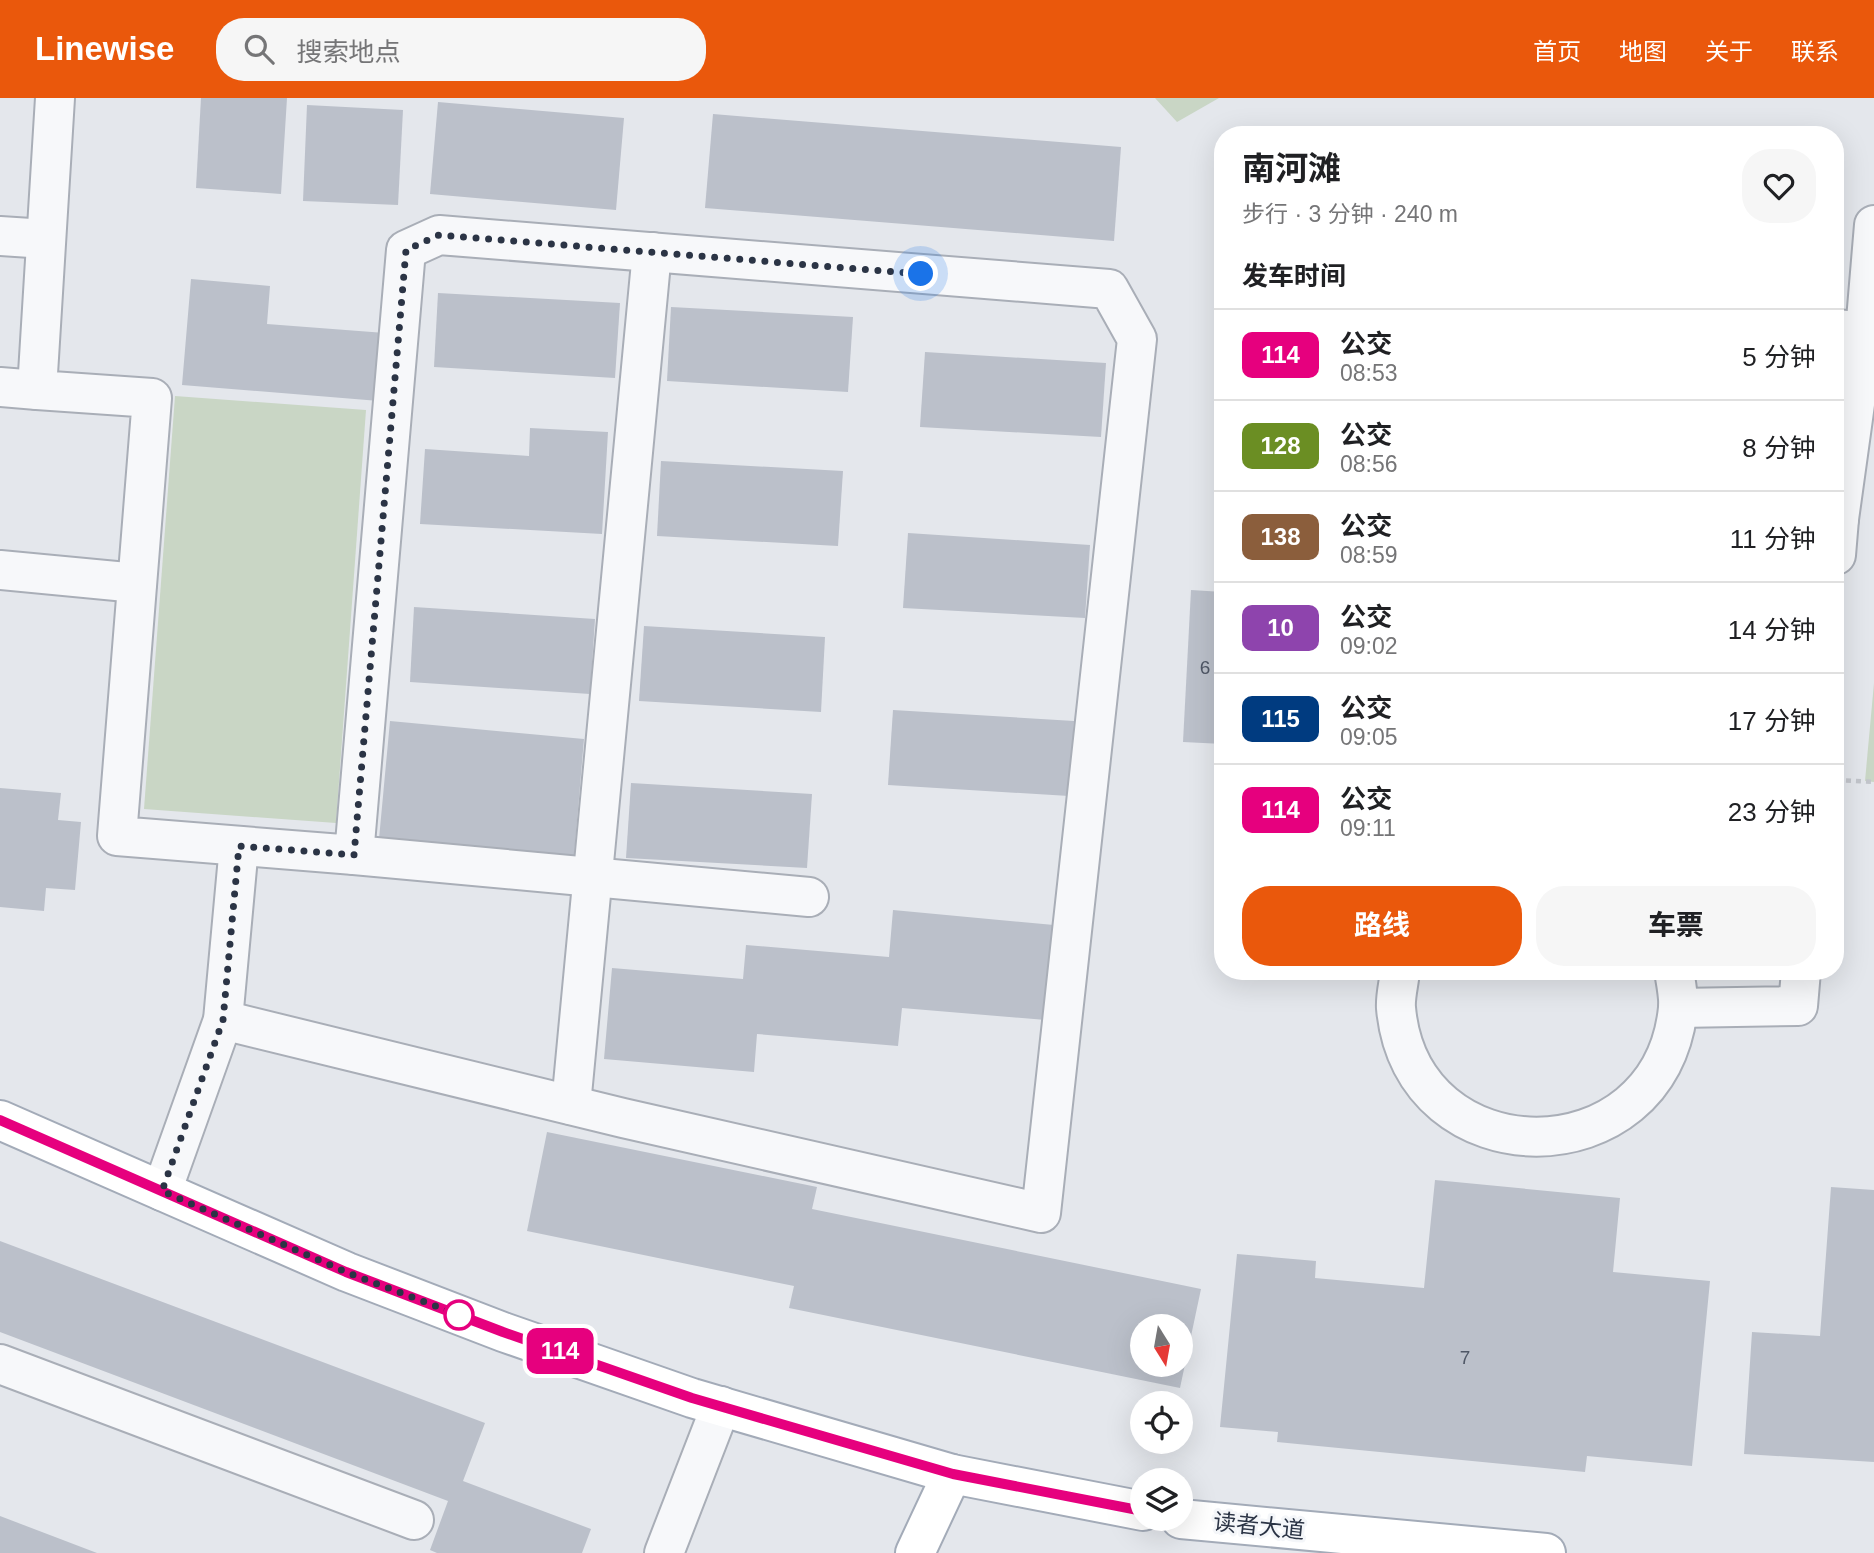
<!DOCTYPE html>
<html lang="zh">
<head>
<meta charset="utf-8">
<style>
  :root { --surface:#fff; --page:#f6f6f6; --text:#202124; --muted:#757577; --line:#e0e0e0; --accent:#ea580c }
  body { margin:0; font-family:Arial,"Noto Sans SC",sans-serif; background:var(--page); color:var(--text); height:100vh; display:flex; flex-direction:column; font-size:26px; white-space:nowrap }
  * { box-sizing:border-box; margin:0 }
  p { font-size:23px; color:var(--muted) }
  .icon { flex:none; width:38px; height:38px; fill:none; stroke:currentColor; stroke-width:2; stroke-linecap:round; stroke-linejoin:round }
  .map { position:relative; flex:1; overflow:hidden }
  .drawer { position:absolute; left:1214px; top:28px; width:630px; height:854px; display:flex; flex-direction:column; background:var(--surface); border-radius:28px; box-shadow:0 7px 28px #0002 }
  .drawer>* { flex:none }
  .badge { padding:0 14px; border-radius:10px; font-size:24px; line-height:46px }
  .needle { width:46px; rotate:169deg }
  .controls { position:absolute; left:1130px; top:1216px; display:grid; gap:14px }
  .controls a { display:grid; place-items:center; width:63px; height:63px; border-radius:50%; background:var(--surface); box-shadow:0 7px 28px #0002; font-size:35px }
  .you { position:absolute; width:35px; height:35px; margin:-18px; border:5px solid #fff; border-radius:50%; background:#1a73e8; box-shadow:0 0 0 10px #1a73e833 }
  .map>.badge { position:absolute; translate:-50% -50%; box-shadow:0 0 0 4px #fff }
  h2 { padding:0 28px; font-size:26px; line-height:63px }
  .round { display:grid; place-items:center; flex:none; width:74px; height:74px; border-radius:28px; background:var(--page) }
  .overview { display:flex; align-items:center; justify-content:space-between; height:119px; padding:0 28px }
  h1 { font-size:33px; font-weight:700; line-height:52px }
  .button { display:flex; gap:14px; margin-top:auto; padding:14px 28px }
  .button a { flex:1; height:80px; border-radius:28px; background:var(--accent); color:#fff; font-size:28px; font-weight:700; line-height:80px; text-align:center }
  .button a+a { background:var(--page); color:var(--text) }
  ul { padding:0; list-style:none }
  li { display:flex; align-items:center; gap:21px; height:91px; padding:0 28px; border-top:2px solid var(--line) }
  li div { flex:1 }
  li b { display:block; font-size:26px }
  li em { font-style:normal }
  li .badge { min-width:77px; font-weight:700; text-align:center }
  header { display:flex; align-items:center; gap:42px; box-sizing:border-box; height:98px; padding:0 35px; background:var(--accent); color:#fff }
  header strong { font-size:33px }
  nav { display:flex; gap:38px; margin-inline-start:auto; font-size:24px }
  .search { width:490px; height:63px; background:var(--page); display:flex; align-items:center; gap:18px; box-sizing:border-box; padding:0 24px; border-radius:28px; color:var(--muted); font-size:26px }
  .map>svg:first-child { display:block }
</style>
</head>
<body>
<header>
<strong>Linewise</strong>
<div class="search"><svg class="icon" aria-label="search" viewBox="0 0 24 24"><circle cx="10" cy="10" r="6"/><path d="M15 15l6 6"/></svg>搜索地点</div>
<nav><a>首页</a><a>地图</a><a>关于</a><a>联系</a></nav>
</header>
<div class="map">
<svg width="1874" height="1455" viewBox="0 0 1874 1455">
  <rect width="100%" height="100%" fill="#e4e7ec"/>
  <!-- green -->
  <g fill="#c9d6c5">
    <polygon points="1155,0 1219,0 1177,24"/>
    <polygon points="175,298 366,312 336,725 144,711"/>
    <polygon points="1874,585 1874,684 1865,683"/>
  </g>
  <!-- building -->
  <g fill="#bbc0ca" fill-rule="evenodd">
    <polygon points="201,0 287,0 281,96 196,90"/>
    <polygon points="438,4 624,20 616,112 430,96"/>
    <polygon points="307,7 403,12 398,107 303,103"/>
    <polygon points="713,16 1121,49 1114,143 705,110"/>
    <polygon points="191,181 270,188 267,226 385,235 379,303 182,287"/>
    <polygon points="438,195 620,205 615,280 434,269"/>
    <polygon points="671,209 853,219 848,294 667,283"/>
    <polygon points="925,254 1106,265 1101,339 920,329"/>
    <polygon points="530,330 608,334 602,436 420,426 425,351 529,358"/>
    <polygon points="661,363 843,373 838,448 657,438"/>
    <polygon points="908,435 1090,447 1085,520 903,510"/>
    <polygon points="1191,492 1223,494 1223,646 1183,644"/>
    <polygon points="414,509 595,521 590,596 410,584"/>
    <polygon points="644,528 825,539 821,614 639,603"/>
    <polygon points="893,612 1074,623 1069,698 888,687"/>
    <polygon points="390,623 584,641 574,758 379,741"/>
    <polygon points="631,685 812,696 807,770 626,760"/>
    <polygon points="0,690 61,695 58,722 81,724 75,792 46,790 44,813 0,809"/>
    <polygon points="893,812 1054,827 1046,922 902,910 898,948 757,936 754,974 604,961 612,870 743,881 746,847 889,859"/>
    <path d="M 547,1034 L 817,1089 L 812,1111 L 1201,1191 L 1180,1290 L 789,1210 L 794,1188 L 527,1133 ZM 1143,1228 L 1181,1228 L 1181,1267 L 1143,1267 Z"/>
    <polygon points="1435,1082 1620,1100 1613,1174 1710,1183 1692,1368 1587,1358 1585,1374 1277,1344 1278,1334 1220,1329 1237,1156 1316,1163 1315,1180 1424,1190"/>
    <polygon points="1831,1089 1874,1092 1874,1364 1744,1356 1752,1234 1820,1238"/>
    <polygon points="0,1143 485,1325 463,1383 591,1431 582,1455 437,1455 430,1452 448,1403 0,1234"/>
    <polygon points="0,1418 97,1455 0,1455"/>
  </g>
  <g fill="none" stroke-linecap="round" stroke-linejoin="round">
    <!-- minor casing -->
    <g stroke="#a9aeb7" stroke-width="42">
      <g id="minor">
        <polyline points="55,0 37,292 152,300 117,738 354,757 406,152 439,137 1109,191 1137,241 1041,1115 623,1020 223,922"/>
        <polyline points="0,138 46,141"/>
        <polyline points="1836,231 1865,234 1874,127"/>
        <polyline points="0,289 37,292"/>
        <polyline points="1836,421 1839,421 1865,234"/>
        <polyline points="1836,457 1839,421"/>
        <polyline points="0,472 137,485"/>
        <polyline points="354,757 809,799"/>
        <path d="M 1400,873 C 1399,885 1395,899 1396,910 C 1411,1081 1661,1082 1678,910 C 1679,899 1676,885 1674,873"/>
        <polyline points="1678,910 1798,908 1801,873"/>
        <polyline points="571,1007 652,154"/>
        <polyline points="162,1093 223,922 239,748"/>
        <polyline points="0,1266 414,1422"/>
        <polyline points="664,1455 721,1308"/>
      </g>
    </g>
    <!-- major casing -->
    <g stroke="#a3abb8" stroke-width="42">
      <g id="major">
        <polyline points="0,1022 347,1174 503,1234 692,1300 952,1376 1143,1413"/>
        <polyline points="1181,1421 1546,1455"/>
        <polyline points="915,1455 952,1376"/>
      </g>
    </g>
    <!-- path -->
    <polyline stroke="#c2c5cb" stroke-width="4.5" stroke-dasharray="5 5" stroke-linecap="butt" points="1836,682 1874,684"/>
    <!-- minor -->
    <use href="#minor" stroke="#f7f8fa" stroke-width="38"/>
    <!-- major -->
    <use href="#major" stroke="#fff" stroke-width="38"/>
  </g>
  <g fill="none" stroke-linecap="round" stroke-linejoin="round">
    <!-- line casing -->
    <g stroke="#fff" stroke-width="16">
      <polyline id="line" points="0,1022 346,1174 503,1234 692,1300 953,1376 1143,1413"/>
    </g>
    <!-- line -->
    <use href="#line" stroke="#e6007e" stroke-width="10"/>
    <!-- walk -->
    <polyline stroke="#2b3445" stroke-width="7" stroke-dasharray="0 12.6" points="459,1217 346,1174 162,1093 223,922 239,748 354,757 406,152 439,137 921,176"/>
  </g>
  <!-- markers -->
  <circle fill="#fff" stroke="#e6007e" stroke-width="3.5" cx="459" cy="1217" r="14"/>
  <g text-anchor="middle" stroke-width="6" stroke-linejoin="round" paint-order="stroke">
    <!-- number labels -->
    <g font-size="19" fill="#4f5766">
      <text x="1205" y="576">6</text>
      <text x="1465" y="1266">7</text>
    </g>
    <!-- street labels -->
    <g font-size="23" fill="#2b3445" stroke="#f4f6f9">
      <text transform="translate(1259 1428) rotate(6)" y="8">读者大道</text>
    </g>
  </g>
</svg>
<div class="controls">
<a><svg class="needle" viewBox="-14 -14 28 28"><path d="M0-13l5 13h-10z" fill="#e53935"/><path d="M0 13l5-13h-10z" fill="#757577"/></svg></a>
<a><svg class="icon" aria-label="locate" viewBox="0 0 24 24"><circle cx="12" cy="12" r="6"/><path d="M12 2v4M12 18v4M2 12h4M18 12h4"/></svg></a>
<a><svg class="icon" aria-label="layers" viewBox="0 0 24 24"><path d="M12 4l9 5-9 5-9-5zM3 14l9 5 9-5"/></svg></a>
</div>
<div class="you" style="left:921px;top:176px"></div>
<b class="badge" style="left:560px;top:1253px;background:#e6007e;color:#fff">114</b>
<section class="drawer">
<div class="overview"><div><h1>南河滩</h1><p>步行 · 3 分钟 · 240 m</p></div><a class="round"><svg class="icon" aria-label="heart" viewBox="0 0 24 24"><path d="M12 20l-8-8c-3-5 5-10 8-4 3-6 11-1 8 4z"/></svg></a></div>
<h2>发车时间</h2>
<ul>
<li><span class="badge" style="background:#e6007e;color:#fff">114</span><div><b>公交</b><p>08:53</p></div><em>5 分钟</em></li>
<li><span class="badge" style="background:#6b8e23;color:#fff">128</span><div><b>公交</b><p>08:56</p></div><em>8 分钟</em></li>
<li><span class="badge" style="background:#8b5e3c;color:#fff">138</span><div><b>公交</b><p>08:59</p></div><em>11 分钟</em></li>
<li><span class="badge" style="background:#8e44ad;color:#fff">10</span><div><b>公交</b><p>09:02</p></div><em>14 分钟</em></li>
<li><span class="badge" style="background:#003b80;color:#fff">115</span><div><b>公交</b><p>09:05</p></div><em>17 分钟</em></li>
<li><span class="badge" style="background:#e6007e;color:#fff">114</span><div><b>公交</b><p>09:11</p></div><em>23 分钟</em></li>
</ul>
<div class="button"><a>路线</a><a>车票</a></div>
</section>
</div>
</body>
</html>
